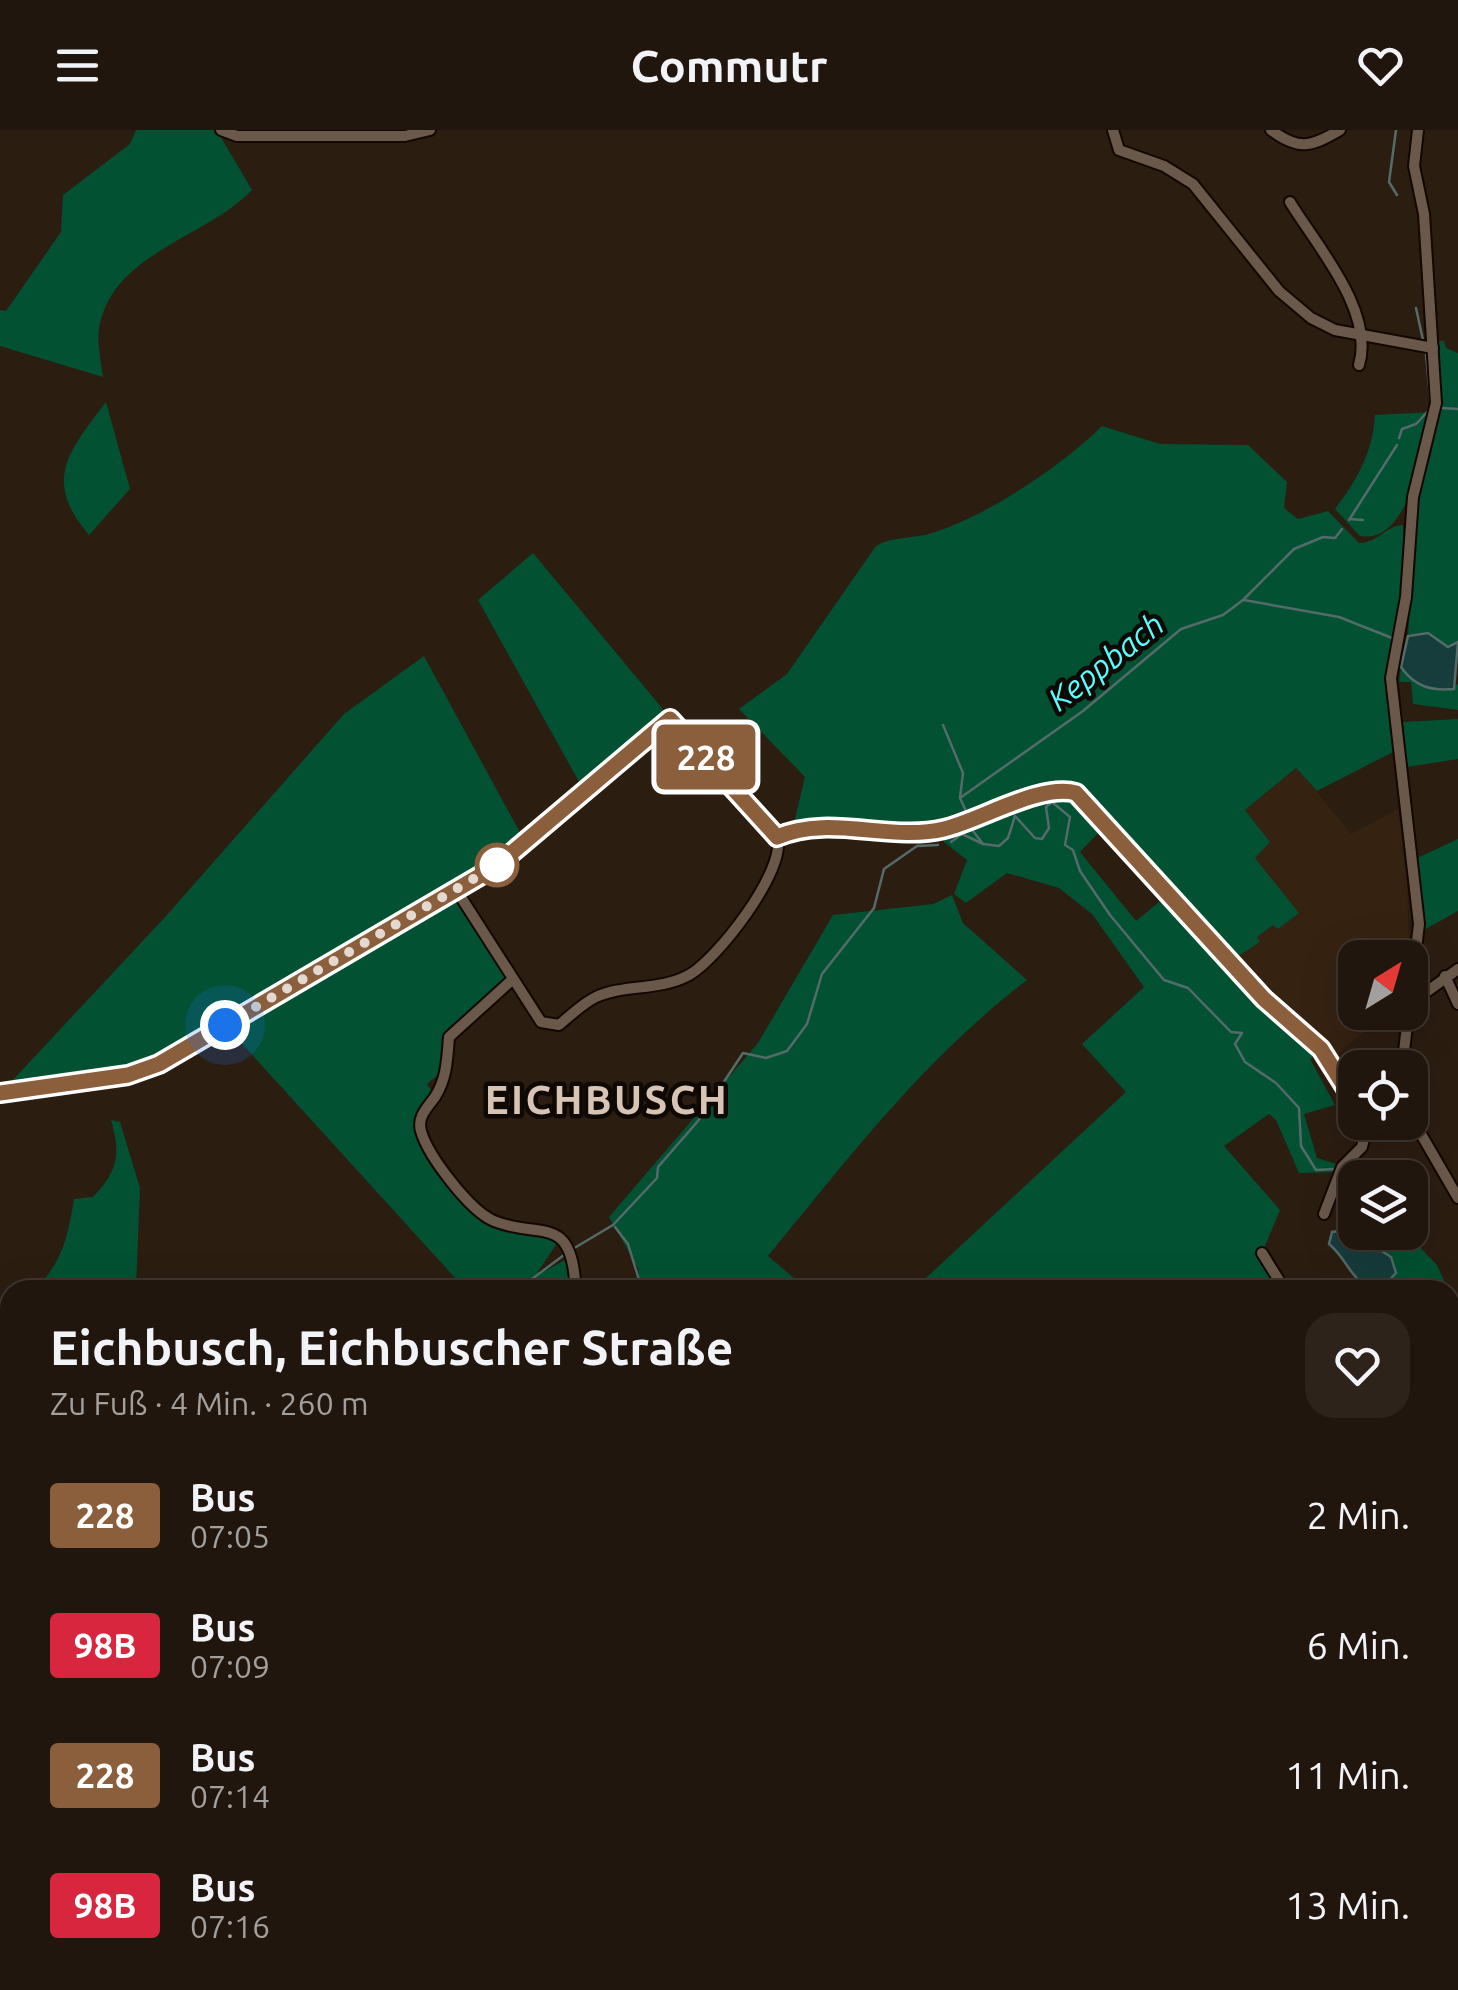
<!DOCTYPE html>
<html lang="de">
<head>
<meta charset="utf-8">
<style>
  :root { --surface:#21160d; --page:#2d231b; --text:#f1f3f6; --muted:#a29f9d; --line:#3e352e }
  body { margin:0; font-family:Ubuntu,sans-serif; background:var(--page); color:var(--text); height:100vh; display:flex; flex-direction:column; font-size:38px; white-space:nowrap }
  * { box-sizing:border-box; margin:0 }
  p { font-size:32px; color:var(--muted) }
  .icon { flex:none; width:55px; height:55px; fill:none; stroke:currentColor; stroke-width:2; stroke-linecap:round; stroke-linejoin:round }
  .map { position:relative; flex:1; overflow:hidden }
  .side { position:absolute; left:0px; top:1150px; width:1460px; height:710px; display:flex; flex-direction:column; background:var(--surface); border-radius:30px 30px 0 0; box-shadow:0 10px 40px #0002,0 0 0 2px var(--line) }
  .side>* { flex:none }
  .badge { padding:0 20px; border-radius:8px; font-size:35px; line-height:65px }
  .needle { width:65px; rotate:37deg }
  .controls { position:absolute; left:1338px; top:810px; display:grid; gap:20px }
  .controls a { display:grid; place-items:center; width:90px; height:90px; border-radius:20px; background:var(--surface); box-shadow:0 10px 40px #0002,0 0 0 2px var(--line); font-size:50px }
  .you { position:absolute; width:50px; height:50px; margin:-25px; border:8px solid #fff; border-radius:50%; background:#1a73e8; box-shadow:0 0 0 15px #1a73e833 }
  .map>.badge { position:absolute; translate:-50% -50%; box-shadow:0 0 0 5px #fff }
  .round { display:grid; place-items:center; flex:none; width:105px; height:105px; border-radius:30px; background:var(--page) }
  .head { display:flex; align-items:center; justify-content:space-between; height:170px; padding:0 50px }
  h1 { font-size:48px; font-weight:700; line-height:75px }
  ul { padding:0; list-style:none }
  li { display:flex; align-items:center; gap:30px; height:130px; padding:0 50px }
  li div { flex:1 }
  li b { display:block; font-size:38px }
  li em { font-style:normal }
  li .badge { min-width:110px; font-weight:700; text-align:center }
  header { display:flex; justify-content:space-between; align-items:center; height:130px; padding:0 50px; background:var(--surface); font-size:45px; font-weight:700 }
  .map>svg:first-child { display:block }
</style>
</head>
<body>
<header><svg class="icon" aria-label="menu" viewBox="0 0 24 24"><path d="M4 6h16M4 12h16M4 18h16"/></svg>Commutr<svg class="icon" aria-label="heart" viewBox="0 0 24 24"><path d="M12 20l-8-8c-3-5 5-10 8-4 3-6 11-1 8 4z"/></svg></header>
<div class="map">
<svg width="1458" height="1860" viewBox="0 0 1458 1860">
  <rect width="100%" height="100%" fill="#2c1d11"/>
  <!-- built -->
  <polygon fill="#362211" points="1297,638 1351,704 1398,679 1407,749 1409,821 1400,827 1355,828 1355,858 1345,866 1370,897 1331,930 1314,906 1234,829 1260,812 1256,807 1274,795 1277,799 1254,727 1270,712 1245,680"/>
  <!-- green -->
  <g fill="#025132">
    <path d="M 136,0 L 229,0 L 219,4 L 252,60 C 205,109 111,123 99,199 C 97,214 101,232 103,247 L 0,216 L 0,180 L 6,181 L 61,102 L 63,65 L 130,14 Z"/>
    <polygon points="1436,211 1444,211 1446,218 1458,223 1458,512 1448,517 1428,503 1408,506 1417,368 1431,324 1440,266"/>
    <path d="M 106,272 L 130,359 L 89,405 C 42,350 69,321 106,272 Z"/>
    <path d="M 1432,282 C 1423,316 1410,415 1360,406 L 1335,379 C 1357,350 1373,322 1375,285 Z"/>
    <path d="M 1102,296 L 1160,314 L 1248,315 L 1287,352 L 1284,378 L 1298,389 L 1328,381 L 1359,413 C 1378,413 1387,395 1403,395 L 1403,463 L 1387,547 L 1395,621 L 1317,661 L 1296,638 L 1245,680 L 1270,712 L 1255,728 L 1299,783 L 1278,799 L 1273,795 L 1257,807 L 1260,812 L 1234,829 L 1115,704 L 1091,668 L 1070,658 L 1103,698 L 1080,722 L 1136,791 L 1165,767 L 1319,923 L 1310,929 L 1335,975 L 1304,984 L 1317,1028 L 1340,1035 L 1339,1042 L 1299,1043 L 1276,990 L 1269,984 L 1224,1016 L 1280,1080 L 1262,1123 L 1285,1160 L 913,1160 L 1126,962 L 1082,914 L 1144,857 L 1092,784 L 1059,758 L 1007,743 L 966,773 L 954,764 L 967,730 L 944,712 L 939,695 L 793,697 L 805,647 L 739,579 L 787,544 L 876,416 C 893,406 911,409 929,404 C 984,388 1062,336 1102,296 Z"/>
    <polygon points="533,423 662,578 664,587 583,659 478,470"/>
    <polygon points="424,526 524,710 459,756 513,849 449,907 441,942 427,954 435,966 420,987 440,1038 492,1090 560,1109 535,1146 573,1126 575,1151 586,1160 450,1160 457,1150 225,895 159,934 43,958 10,953 166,786 344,584"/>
    <path d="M 1401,537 C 1414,555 1437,568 1458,554 L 1458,580 L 1413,574 L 1411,552 L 1399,552 Z"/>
    <polygon points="1458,589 1458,629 1407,637 1403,592"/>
    <polygon points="1458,709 1458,781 1424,800 1417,728"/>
    <path d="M 952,765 L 963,793 L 1027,850 C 922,931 852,1024 768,1126 L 808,1160 L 640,1160 L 638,1138 L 609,1087 L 758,913 L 833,785 L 933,774 Z"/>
    <path d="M 111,990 L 120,992 L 140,1058 L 136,1160 L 34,1160 C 62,1134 68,1106 74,1069 L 93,1067 C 118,1041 121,1024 111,990 Z"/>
    <polygon points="1355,1090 1355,1102 1406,1103 1437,1135 1448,1160 1380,1160 1396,1143 1366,1107 1349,1100"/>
    <polygon points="10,1210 10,1850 338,1850 346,1860 326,1855 322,1860 0,1860 0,1593 4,1593 0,1590 0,1215"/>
    <polygon points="1458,1465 1458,1619 1450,1616 1450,1471"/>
    <polygon points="984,1850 1096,1850 1110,1860 998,1860"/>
  </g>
  <!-- water -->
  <g fill="#173c3c" stroke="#546b69" stroke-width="2.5">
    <path d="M 1428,503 L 1448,517 L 1458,512 L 1454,559 C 1431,561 1415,557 1401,537 L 1408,506 Z"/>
    <path d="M 1349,1100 L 1391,1127 L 1396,1143 L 1380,1160 C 1352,1157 1349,1130 1329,1114 L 1332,1102 Z"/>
  </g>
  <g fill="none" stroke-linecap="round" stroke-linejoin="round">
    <!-- stream -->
    <g stroke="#546b69" stroke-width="2.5">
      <polyline points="1396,0 1389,52 1397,65"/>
      <polyline points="1416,178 1423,210"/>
      <polyline points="1442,278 1458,279"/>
      <polyline points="1399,308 1402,299 1416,294 1431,278 1426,224"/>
      <polyline points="1350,389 1363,390"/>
      <polyline points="1349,390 1397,315"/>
      <polyline points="1244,470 1339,487 1392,508"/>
      <polyline points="943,595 963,643 960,668"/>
      <polyline points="966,681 960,668 1083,581 1181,499 1223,485 1243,470 1294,419 1323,407 1335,408 1342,399"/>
      <polyline points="951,712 962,704 983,714 970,697"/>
      <polyline points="983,714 999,716 1008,708 1015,686 1035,708 1042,709 1049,698 1046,677 1052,672 1070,687 1065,715 1073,720 1080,741 1110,785 1164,850 1188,858 1231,902 1242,903 1235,914 1245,932 1276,953 1299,978 1301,1016 1316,1040 1335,1039"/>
      <polyline points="1348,1040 1363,1048"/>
      <polyline points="615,1097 628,1114 640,1153"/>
      <polyline points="571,1120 613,1095 657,1048 658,1037 698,991 743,923 766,928 787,921 807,894 822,844 874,778 884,739 917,716 938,715"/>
      <polyline points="517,1160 564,1125"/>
      <polyline points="0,1298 10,1297"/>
      <polyline points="1450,1320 1458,1326"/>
      <polyline points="0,1579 10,1584"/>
      <polyline points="1008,1850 1021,1860"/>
    </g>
    <!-- minor casing -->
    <g stroke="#140701" stroke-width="14">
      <g id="minor">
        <polyline points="221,0 237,6 405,6 430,0"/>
        <polyline points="1113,0 1119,20 1164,36 1193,54 1279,161 1311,188 1335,200 1433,218"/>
        <path d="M 1271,0 C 1299,21 1311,17 1340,0"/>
        <path d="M 1290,72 C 1316,115 1375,181 1359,235"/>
        <path d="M 777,707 C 830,684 890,712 944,699 C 980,690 1042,653 1076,663 L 1264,869 L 1313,911 L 1355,973"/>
        <path d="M 457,761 L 541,892 L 559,895 C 570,886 583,873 596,867 C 624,854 658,861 687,846 C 716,832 788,738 777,707"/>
        <polyline points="1445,846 1458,874"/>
        <path d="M 513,849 L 449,907 C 447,930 447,948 435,967 C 427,978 417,987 421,1001 C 428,1026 470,1081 494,1091 C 538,1109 570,1084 575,1151 L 568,1160"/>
        <polyline points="1413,863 1425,863 1458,839"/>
        <polyline points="1402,938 1419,794 1391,548 1406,467 1413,367 1436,273 1424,84 1414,36 1418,0"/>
        <polyline points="0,963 129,945 159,934 498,735 670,589 777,707"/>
        <polyline points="1410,985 1458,1068"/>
        <polyline points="1324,1084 1342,1037 1362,1017 1368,992"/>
        <polyline points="1262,1123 1285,1160"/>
        <polyline points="1450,1276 1458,1283"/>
        <polyline points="550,1860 577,1850"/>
      </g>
    </g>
    <!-- minor -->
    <use href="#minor" stroke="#6a594b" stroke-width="10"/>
  </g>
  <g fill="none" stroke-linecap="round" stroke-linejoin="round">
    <!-- line casing -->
    <g stroke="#fff" stroke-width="22">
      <path id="line" d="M 0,963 L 128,945 L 159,934 L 495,737 L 670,589 L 777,707 C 830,684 890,712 944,699 C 981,690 1041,653 1076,663 L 1264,869 L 1321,919 L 1355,973"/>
    </g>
    <!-- line -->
    <use href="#line" stroke="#8b5e3c" stroke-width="15"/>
    <!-- walk -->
    <polyline stroke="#e3d9d1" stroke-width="10" stroke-dasharray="0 18" points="225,895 497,735"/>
  </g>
  <!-- markers -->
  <circle fill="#fff" stroke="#8b5e3c" stroke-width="5" cx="497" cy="735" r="20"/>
  <g text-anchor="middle" stroke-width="9" stroke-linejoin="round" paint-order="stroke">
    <!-- water labels -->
    <g font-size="32" font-style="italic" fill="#58fefe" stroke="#0f0905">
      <text transform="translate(1106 532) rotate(-38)" y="11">Keppbach</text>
    </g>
    <!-- district labels -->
    <g font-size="40" font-weight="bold" letter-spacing="2.5" fill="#d8c4b4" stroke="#0f0905">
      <text x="607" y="984">EICHBUSCH</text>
    </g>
  </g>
</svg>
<div class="controls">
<a><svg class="needle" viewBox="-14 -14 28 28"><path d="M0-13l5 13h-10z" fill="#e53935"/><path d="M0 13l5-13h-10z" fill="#a29f9d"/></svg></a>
<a><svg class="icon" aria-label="locate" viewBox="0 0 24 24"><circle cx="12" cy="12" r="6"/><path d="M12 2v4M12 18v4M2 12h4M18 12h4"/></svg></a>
<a><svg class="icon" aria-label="layers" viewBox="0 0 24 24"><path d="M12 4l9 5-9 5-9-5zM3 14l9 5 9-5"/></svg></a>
</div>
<div class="you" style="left:225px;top:895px"></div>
<b class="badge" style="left:706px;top:627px;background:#8b5e3c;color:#fff">228</b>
<section class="side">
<div class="head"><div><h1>Eichbusch, Eichbuscher Straße</h1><p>Zu Fuß · 4 Min. · 260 m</p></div><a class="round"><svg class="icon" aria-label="heart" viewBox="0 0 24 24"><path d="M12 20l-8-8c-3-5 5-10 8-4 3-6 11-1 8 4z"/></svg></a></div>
<ul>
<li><span class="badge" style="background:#8b5e3c;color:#fff">228</span><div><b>Bus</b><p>07:05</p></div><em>2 Min.</em></li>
<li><span class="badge" style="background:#d7263d;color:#fff">98B</span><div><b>Bus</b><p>07:09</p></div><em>6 Min.</em></li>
<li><span class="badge" style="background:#8b5e3c;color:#fff">228</span><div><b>Bus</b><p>07:14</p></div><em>11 Min.</em></li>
<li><span class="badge" style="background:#d7263d;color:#fff">98B</span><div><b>Bus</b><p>07:16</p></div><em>13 Min.</em></li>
</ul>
</section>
</div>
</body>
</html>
